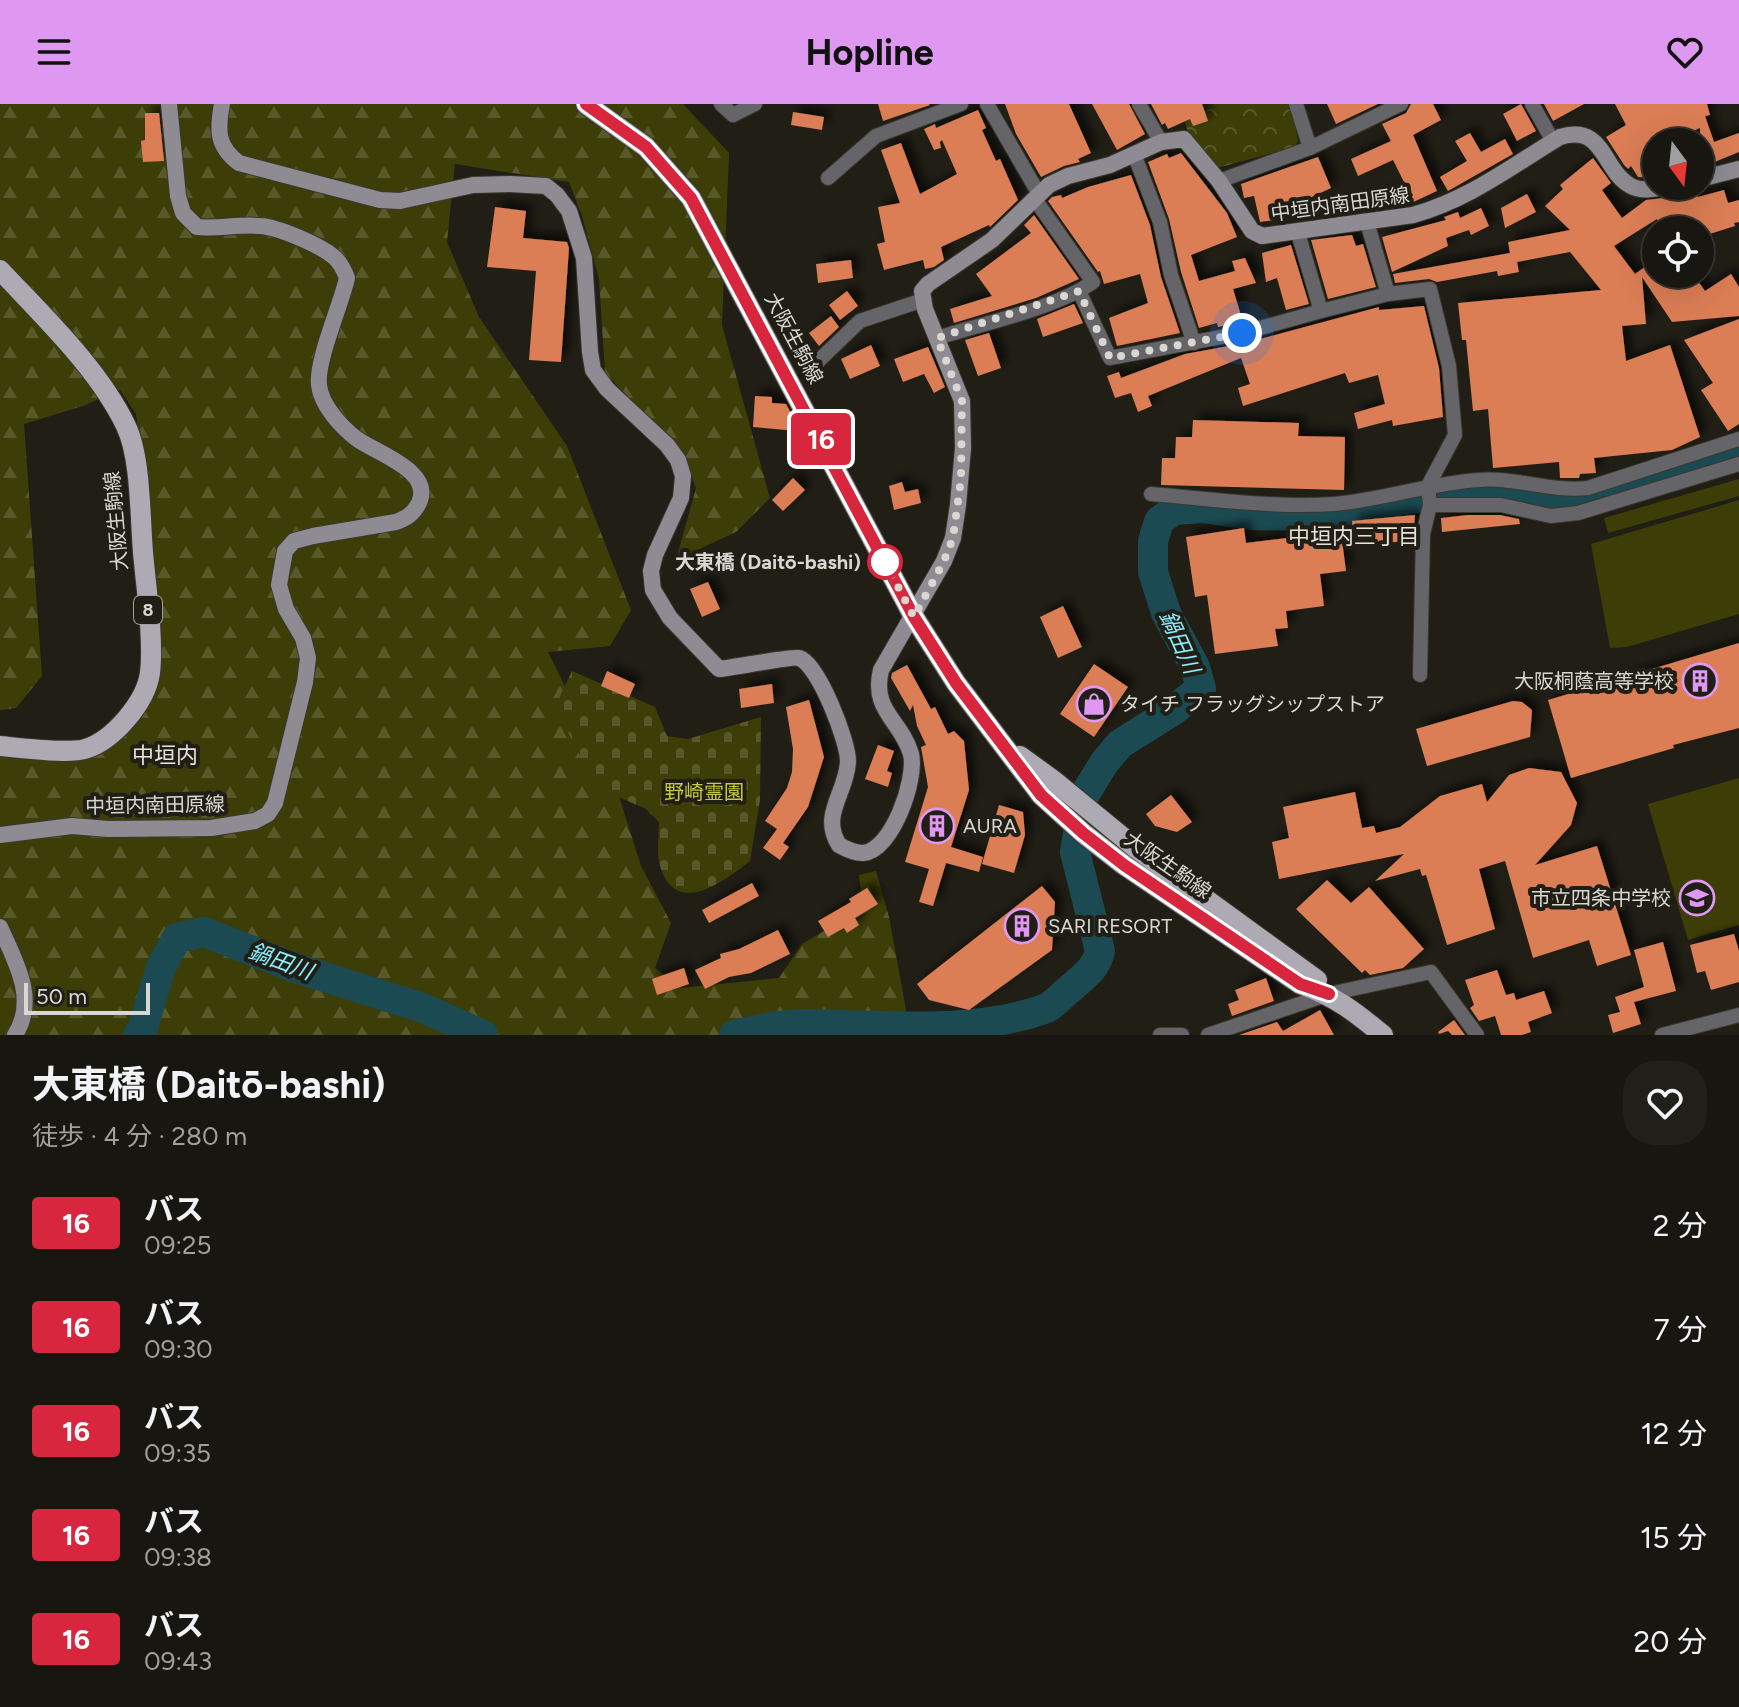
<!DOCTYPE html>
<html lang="ja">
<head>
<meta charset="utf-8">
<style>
  :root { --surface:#181610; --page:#211f19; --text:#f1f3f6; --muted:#9f9f9f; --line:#363530; --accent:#de98f2 }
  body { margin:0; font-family:Figtree,"Noto Sans JP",sans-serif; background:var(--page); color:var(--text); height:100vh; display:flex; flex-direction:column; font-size:30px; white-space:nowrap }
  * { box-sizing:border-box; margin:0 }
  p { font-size:26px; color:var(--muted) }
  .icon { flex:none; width:44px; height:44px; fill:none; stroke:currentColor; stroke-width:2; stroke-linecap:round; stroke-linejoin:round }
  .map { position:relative; height:931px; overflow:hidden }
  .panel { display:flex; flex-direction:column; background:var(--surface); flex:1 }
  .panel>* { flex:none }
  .badge { padding:0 16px; border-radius:6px; font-size:28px; line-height:52px }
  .needle { width:52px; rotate:165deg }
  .controls { position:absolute; left:1642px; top:24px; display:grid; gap:16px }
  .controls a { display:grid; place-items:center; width:72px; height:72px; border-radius:50%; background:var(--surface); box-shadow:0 8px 32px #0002,0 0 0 2px var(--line); font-size:40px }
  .scale { position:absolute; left:24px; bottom:20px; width:126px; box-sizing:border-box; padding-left:8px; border:4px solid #d8d7d1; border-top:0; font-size:22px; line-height:28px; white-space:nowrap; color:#d8d7d1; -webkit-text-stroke:6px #201e15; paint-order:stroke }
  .you { position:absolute; width:40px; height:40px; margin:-20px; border:6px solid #fff; border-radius:50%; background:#1a73e8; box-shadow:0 0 0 12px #1a73e833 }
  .map>.badge { position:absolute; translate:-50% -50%; box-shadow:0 0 0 4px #fff }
  .round { display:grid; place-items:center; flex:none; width:84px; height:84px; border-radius:32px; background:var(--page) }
  .overview { display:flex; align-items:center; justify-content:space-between; height:136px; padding:0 32px }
  h1 { font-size:38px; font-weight:700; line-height:60px }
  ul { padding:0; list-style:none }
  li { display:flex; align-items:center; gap:24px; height:104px; padding:0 32px }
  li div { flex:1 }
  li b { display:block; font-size:30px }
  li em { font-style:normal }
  li .badge { min-width:88px; font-weight:700; text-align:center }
  header { display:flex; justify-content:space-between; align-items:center; height:104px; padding:0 32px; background:var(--accent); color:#111; font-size:36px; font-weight:700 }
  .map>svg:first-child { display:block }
</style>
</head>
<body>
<header><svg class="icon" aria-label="menu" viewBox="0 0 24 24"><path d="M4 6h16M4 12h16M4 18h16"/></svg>Hopline<svg class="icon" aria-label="heart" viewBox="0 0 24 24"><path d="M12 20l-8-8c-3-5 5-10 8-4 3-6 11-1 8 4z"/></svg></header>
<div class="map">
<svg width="1739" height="931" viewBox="0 0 1739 931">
  <defs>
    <pattern id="forest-firs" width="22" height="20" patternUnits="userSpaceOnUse" patternTransform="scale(2)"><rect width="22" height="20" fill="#3d3e07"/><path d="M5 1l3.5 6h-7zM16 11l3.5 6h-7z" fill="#58592a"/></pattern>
    <pattern id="cemetery-stones" width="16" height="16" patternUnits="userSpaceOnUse" patternTransform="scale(2)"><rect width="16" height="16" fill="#3d3e07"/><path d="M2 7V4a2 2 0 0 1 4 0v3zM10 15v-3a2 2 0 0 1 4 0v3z" fill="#58592a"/></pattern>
    <pattern id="park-crowns" width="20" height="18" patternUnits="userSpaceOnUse" patternTransform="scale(2)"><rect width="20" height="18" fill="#3d3e07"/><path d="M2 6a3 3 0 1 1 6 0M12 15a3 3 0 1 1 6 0" fill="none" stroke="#58592a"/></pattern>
    <filter id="shadow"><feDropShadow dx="7" dy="-7" stdDeviation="4" flood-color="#0009"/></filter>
  </defs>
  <rect width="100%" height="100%" fill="#201e15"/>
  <!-- forest -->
  <polygon fill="url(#forest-firs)" points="0,0 683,0 729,49 722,221 770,394 736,428 676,456 696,384 682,348 605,269 599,175 582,112 569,78 455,60 447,138 479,213 567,342 631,506 610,542 548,548 618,689 641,762 671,819 655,864 681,884 779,874 802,840 863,804 859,771 876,767 889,813 907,911 887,931 0,931 0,653 36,656 86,653 153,586 145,371 136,310 120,286 83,302 24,320 42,572 16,604 0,606"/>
  <!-- cemetery -->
  <path fill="url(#cemetery-stones)" d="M 572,567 L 655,603 L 667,632 L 688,635 L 761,613 L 760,696 L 750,757 C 723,778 676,814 660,762 C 656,749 659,731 659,718 L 646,705 L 596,683 L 555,603 Z"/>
  <!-- park -->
  <polygon fill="url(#park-crowns)" points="1180,0 1292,0 1298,37 1295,43 1217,64 1190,36"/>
  <!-- garden -->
  <g fill="#3d3e07">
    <polygon points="1739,375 1739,392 1608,429 1604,414"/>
    <polygon points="1739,396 1739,510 1627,543 1610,544 1591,440"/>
    <polygon points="1739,674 1739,821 1688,836 1648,700"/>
  </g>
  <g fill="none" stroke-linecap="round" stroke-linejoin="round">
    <!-- river -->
    <g stroke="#1b4a52" stroke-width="30">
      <polyline points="138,931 142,927 161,863 177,834 204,828 293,863 423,904 483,931"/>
      <path d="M 734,931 C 758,925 781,920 806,920 C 885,921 975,931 1047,904 C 1056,899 1063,890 1071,884 C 1084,872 1096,865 1100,847 L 1075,748 L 1084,692 L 1104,659 L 1120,640 L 1174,606 L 1201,584 L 1195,563 L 1166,509 L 1153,468 L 1153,437 L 1159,417 L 1174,406 L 1203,404 L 1250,411 L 1308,412 L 1349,408 L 1445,388 L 1492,387 L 1563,398 L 1600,393 L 1739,348"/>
    </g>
  </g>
  <!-- building -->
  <g fill="#db7d54" filter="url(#shadow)">
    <polygon points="878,0 929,0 930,1 883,17"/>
    <polygon points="1005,0 1069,0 1091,49 1078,55 1080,58 1064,62 1041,73 1016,30"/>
    <polygon points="1092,0 1129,0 1145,30 1117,46"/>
    <polygon points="1151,0 1202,0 1208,17 1193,22 1190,15 1168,25 1165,19 1162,21"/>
    <polygon points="1327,0 1378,0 1336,20"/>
    <polygon points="1411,0 1433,0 1441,16 1413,31 1437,87 1409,100 1372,106 1370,96 1406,86 1405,80 1393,56 1358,72 1351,55 1391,37 1382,20 1406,9"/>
    <polygon points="1521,0 1536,27 1517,37 1503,10"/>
    <polygon points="1544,0 1584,0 1553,17"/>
    <polygon points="1615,0 1707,0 1710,11 1705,12 1714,38 1739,29 1739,48 1700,64 1700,24 1667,38 1656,38 1656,74 1638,73 1631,62 1628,65 1624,61 1606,33 1626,21"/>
    <polygon points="978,6 986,24 982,26 996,57 1000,55 1018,96 990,123 989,121 941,143 944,156 934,163 925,165 923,156 884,166 877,140 885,138 878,103 900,99 881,46 901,39 920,90 957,70 942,36 940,38 941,44 934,46 924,25 935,20 936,24"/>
    <polygon points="793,8 824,13 822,26 791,21"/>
    <polygon points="145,9 159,9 164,57 143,58 141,37 145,36"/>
    <polygon points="1470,29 1481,48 1505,35 1513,50 1448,87 1440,73 1467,57 1455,37"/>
    <polygon points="1181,49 1227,109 1237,133 1191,151 1199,177 1235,167 1232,157 1245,154 1256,179 1233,185 1243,218 1218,223 1217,219 1199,224 1181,168 1169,115 1148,58 1167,50 1169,54"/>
    <polygon points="1318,53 1331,84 1273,111 1275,116 1260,118 1254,92 1244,94 1241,80"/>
    <polygon points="1593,54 1611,79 1602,86 1622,114 1646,96 1673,93 1696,86 1698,93 1724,86 1728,99 1739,96 1739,118 1734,119 1735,122 1700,133 1700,126 1695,126 1694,122 1682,126 1661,126 1657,115 1614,142 1635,170 1656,155 1656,170 1693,170 1705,187 1731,170 1739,183 1739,212 1672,218 1642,173 1646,220 1622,222 1626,257 1670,241 1700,333 1672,346 1594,354 1596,369 1580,370 1579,374 1560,374 1559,358 1493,364 1488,305 1473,307 1466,236 1462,236 1458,199 1601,186 1570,148 1517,158 1519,168 1498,172 1497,167 1437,178 1429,175 1395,179 1393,170 1510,149 1508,138 1570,126 1545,102 1563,85 1560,81"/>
    <polygon points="1131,71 1150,121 1161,173 1180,229 1117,242 1109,214 1148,199 1140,170 1104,180 1100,167 1098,168 1048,97 1052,93 1061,91 1062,94 1088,83"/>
    <polygon points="1527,90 1536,108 1505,124 1501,104"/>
    <polygon points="495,103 526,107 523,134 567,138 569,144 561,258 529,256 536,167 487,163"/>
    <polygon points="1481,104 1489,122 1471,131 1469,126 1446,134 1448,142 1392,168 1382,133 1446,116 1444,113 1458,108 1460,114"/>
    <polygon points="1034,111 1079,175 1036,194 954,219 950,205 992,192 976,170 1031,129 1024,121"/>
    <polygon points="1352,131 1356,142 1363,140 1376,183 1328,195 1311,136"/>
    <polygon points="1291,141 1309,200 1286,206 1277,174 1266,178 1262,149"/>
    <polygon points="851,156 853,174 818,179 816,160"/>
    <polygon points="847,187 858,202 840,216 829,201"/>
    <polygon points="1074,200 1083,219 1043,233 1037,215"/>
    <polygon points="1424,202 1439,264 1443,313 1393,322 1392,316 1358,325 1354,309 1385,300 1378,271 1349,279 1345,269 1243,302 1238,284 1250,280 1241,254 1148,292 1152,302 1138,308 1131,289 1115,294 1107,272 1119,268 1121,274 1185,250 1245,239 1379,203 1379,206"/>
    <polygon points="831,212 839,223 819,242 809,229"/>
    <polygon points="1739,215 1739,320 1728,327 1701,286 1713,279 1684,236"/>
    <polygon points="989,229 1001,264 978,272 965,236"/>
    <polygon points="871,241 880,262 850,275 841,255"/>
    <polygon points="928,243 945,283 934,289 924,270 903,278 894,255"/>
    <polygon points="755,292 772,293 772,299 786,300 798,322 797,327 753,323"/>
    <polygon points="1193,316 1299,319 1298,332 1345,333 1344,386 1161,381 1162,354 1175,354 1176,333 1192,333"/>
    <polygon points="790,332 803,332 806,345 790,345"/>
    <polygon points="793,374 805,386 783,407 772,396"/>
    <polygon points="902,378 905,388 918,385 921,399 894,406 889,382"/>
    <polygon points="1415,411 1413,436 1343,444 1346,467 1320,470 1324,502 1286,507 1288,524 1275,525 1278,542 1215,550 1207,491 1195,493 1186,433 1244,424 1246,439 1353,426 1352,417"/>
    <polygon points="1468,411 1500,411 1519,415 1520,420 1442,428 1441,414"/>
    <polygon points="708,478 720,505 702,513 690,485"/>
    <polygon points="1063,502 1082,543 1058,554 1040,513"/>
    <polygon points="1739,539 1739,624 1673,641 1674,644 1571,674 1548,596"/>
    <polygon points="1094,560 1128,583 1094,633 1060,610"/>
    <polygon points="907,561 931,605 935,603 948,630 954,627 964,637 969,686 951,743 983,753 979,768 946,759 933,802 919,798 929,765 905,758 928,683 921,643 926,641 917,622 913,601 910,607 891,574 892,569"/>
    <polygon points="607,567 635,580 629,594 601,582"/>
    <polygon points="772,580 774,599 741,604 739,585"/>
    <polygon points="809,596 824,653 808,703 783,739 789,743 780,756 763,744 777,725 765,717 787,684 792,668 793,645 786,603"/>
    <polygon points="1513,597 1522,598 1532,606 1530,633 1427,662 1416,625"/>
    <polygon points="878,641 894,647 887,667 892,669 888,683 865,675"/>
    <polygon points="1529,664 1561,668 1577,699 1571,721 1535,761 1597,742 1631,851 1597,862 1589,836 1533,854 1505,757 1479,765 1495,825 1447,841 1426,771 1422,772 1420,765 1375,777 1404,750 1279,775 1272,738 1289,734 1283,703 1355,688 1362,724 1374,722 1376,729 1400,723 1440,692 1482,680 1487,698 1509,671"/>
    <polygon points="1171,691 1192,718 1177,728 1155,722 1146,710"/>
    <polygon points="999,701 1023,708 1025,731 1014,769 982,760"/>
    <polygon points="1327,776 1351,799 1369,783 1424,845 1403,864 1370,871 1365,866 1362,869 1296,805"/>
    <polygon points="752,779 759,792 709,819 702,806"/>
    <polygon points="1042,782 1055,798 1052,846 969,906 929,896 917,880"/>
    <polygon points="867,784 878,800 855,814 859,821 847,829 844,824 828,833 818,817 851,798 849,795"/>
    <polygon points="778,826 790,850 751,869 729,873 705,885 695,866 721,854 720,850 739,845"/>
    <polygon points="1734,830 1739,847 1739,878 1711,886 1705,867 1697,869 1690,841"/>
    <polygon points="1663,838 1676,887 1634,898 1641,920 1613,929 1608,911 1620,908 1615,893 1644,883 1634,846"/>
    <polygon points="684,864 689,880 657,891 652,875"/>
    <polygon points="1497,866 1506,891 1514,889 1516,896 1544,887 1552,909 1528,918 1531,928 1522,931 1501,931 1495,912 1479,917 1470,904 1474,901 1465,876"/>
    <polygon points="1266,874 1274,897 1232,912 1228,900 1239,896 1235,886"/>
    <polygon points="1320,906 1334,931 1239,931 1277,918 1283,927"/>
    <polygon points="1454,916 1465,931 1452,931 1448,927 1439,930 1438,928"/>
  </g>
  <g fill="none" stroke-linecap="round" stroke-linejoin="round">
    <!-- street casing -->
    <g stroke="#3a382f" stroke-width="16">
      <g id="street">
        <polyline points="721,0 733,11 755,0"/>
        <polyline points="987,0 1039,90"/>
        <polyline points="1139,0 1161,38"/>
        <polyline points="1296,0 1310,44"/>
        <polyline points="1532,0 1553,37"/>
        <polyline points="1134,50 1160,118 1171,171 1194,239"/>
        <polyline points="828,74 876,32 961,0"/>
        <polyline points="1219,77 1310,44 1401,0"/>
        <polyline points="1367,118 1388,190"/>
        <polyline points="1298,129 1321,207 1388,190 1430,185 1449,262 1455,331 1428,382 1430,401 1423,430 1420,571"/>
        <polyline points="1079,187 1110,254 1242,229 1321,207"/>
        <path d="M 937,234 C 984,219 1054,205 1093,178 L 1034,94"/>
        <polyline points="809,266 860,217 923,196"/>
        <path d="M 1151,390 C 1212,395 1274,404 1334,400 C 1383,396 1430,379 1479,376 C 1516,373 1550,388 1588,384 L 1739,335"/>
        <polyline points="1430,401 1501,401 1551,412 1578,409 1739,360"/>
        <polyline points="1160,931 1182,931"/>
        <polyline points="1208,931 1329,890 1431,868 1477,931"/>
        <polyline points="1662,931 1739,911"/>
      </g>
    </g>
    <!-- secondary casing -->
    <g stroke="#3a382f" stroke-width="18">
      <g id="secondary">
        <path d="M 222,0 C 217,26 217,43 239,59 L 380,96 L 400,97 L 473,81 L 510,80 L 546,82 L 557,91 L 569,107 L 584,154 L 590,248 L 593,266 L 607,285 L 667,341 L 678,356 L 683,372 L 681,394 L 655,451 L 651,467 L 653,486 L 670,514 L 719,565 C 732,564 792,552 799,554 C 818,559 849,639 848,658 C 846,690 820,711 839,741 C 846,745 855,749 863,749 C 892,747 917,675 911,650 C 901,616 871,607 881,566 L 944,457 L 953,434 L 958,401 L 963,344 L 962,297 L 925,205 L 922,187 L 928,180 L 992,136 L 1049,81 L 1068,72 L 1110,61 L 1161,38 L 1184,35 L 1219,77 L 1252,127 L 1262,132 L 1413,111 C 1468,96 1512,62 1560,33 C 1606,19 1602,69 1633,83 C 1644,88 1660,84 1671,82"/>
        <polyline points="1700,75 1739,65"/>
        <path d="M 0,731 L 72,722 L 108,725 L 211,724 L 255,717 L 268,710 L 275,699 L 305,578 L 308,554 L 303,534 L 286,505 L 279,481 L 285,447 L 294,437 L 313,432 L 396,418 C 407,414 413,410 419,399 C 434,367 376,349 357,335 C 341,323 321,301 319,281 C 316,257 341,201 347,174 C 344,166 341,159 334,153 C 320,141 278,123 260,122 C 239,120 218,125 197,123 L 183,109 L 178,92 L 169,0"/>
        <path d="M 0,823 C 15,857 38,895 15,931"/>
      </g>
    </g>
    <!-- primary casing -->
    <g stroke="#3a382f" stroke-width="22">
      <g id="primary">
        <path d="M 586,0 L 646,43 L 691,94 L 914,513 L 956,579 L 1041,691 L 1083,729 L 1124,761 L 1300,880 C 1335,892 1355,908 1383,931"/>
        <path d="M 0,166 C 43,212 99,265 126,322 C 141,353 140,413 143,448 C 146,483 154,536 150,569 C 146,598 113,637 85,645 C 67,650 20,644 0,642"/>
        <polyline points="1020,652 1053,676 1137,745 1317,876"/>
      </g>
    </g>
    <!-- street -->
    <use href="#street" stroke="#656468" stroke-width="14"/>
    <!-- secondary -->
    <use href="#secondary" stroke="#8e8b93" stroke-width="16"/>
    <!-- primary -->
    <use href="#primary" stroke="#adaab4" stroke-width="20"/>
  </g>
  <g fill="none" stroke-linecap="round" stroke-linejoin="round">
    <!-- line casing -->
    <g stroke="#fff" stroke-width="18">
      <polyline id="line" points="586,0 646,43 691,94 914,513 956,579 1041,691 1083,729 1124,761 1300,880 1329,890"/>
    </g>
    <!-- line -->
    <use href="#line" stroke="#d7263d" stroke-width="12"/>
    <!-- walk -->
    <polyline stroke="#d8d7d1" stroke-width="8" stroke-dasharray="0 14.4" points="885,458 914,513 944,457 953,434 961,375 962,297 937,234 1079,187 1110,254 1242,229"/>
  </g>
  <!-- icons -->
  <defs>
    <g id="building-ring" transform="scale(1.8)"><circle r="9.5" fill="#201e15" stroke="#de98f2" stroke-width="1.5"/><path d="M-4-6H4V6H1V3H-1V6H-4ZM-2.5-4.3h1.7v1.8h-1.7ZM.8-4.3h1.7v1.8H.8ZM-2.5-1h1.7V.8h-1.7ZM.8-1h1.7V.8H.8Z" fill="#de98f2"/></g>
    <g id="shop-ring" transform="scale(1.8)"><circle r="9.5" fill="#201e15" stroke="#de98f2" stroke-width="1.5"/><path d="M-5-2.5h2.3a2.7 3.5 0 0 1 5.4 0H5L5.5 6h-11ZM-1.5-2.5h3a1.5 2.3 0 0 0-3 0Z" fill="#de98f2"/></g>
    <g id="school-ring" transform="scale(1.8)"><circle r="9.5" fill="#201e15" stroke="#de98f2" stroke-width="1.5"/><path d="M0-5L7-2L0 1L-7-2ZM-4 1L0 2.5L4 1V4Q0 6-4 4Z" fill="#de98f2"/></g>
  </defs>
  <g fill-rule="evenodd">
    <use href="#building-ring" x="1700" y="577"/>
    <use href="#shop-ring" x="1094" y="600"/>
    <use href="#building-ring" x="937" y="722"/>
    <use href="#school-ring" x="1697" y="794"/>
    <use href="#building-ring" x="1022" y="822"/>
  </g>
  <!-- markers -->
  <circle fill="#fff" stroke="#d7263d" stroke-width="4" cx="885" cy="458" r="16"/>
  <g text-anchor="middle" stroke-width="8" stroke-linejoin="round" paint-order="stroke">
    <!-- shield labels -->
    <rect fill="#201e15" stroke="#a1a099" stroke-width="2" x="134" y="492" width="28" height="28" rx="6"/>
    <g font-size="18" font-weight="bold" fill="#d8d7d1">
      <text x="148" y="512">8</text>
    </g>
    <!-- street labels -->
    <g font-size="20" fill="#d8d7d1" stroke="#201e15">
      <text transform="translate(1340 100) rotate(-8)" y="7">中垣内南田原線</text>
      <text transform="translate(794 234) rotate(62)" y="7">大阪生駒線</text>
      <text transform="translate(116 417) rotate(-95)" y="7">大阪生駒線</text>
      <text transform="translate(155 701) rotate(-1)" y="7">中垣内南田原線</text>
      <text transform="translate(1168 761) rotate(35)" y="7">大阪生駒線</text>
    </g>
    <!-- stop labels -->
    <g font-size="20" font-weight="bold" fill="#d8d7d1" stroke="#201e15" text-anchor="end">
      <text x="861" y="465">大東橋 (Daitō-bashi)</text>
    </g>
    <!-- poi labels -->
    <g font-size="20" fill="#d8d7d1" stroke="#201e15" text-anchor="start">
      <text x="1674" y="584" text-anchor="end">大阪桐蔭高等学校</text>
      <text x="1120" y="607">タイチ フラッグシップストア</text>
      <text x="963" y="729">AURA</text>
      <text x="1671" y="801" text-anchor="end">市立四条中学校</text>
      <text x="1048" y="829">SARI RESORT</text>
    </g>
    <!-- park labels -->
    <g font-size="20" fill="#c8cb3b" stroke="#201e15">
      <text x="704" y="695">野崎霊園</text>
    </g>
    <!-- neighbourhood labels -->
    <g font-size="22" fill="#e6e3d7" stroke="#201e15">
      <text x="1354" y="440">中垣内三丁目</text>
      <text x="165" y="659">中垣内</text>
    </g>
    <!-- water labels -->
    <g font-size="22" font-style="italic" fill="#8beeff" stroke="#201e15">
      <text transform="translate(1180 538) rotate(66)" y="8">鍋田川</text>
      <text transform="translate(281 857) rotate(20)" y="8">鍋田川</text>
    </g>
  </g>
</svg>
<div class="controls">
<a><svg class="needle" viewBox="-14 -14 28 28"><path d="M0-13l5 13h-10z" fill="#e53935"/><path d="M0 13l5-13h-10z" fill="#9f9f9f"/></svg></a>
<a><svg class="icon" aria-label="locate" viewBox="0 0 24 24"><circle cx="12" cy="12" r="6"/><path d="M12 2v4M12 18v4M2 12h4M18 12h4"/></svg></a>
</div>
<div class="scale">50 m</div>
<div class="you" style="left:1242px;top:229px"></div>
<b class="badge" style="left:821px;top:335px;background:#d7263d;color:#fff">16</b>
</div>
<section class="panel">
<div class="overview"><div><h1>大東橋 (Daitō-bashi)</h1><p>徒歩 · 4 分 · 280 m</p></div><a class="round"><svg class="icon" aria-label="heart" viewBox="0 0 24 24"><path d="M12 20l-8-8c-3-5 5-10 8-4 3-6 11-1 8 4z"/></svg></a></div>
<ul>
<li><span class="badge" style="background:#d7263d;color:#fff">16</span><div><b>バス</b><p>09:25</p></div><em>2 分</em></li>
<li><span class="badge" style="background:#d7263d;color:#fff">16</span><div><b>バス</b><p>09:30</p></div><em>7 分</em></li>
<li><span class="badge" style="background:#d7263d;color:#fff">16</span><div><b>バス</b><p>09:35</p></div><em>12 分</em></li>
<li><span class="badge" style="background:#d7263d;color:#fff">16</span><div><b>バス</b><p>09:38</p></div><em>15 分</em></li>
<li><span class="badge" style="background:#d7263d;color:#fff">16</span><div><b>バス</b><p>09:43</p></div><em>20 分</em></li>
</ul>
</section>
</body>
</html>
